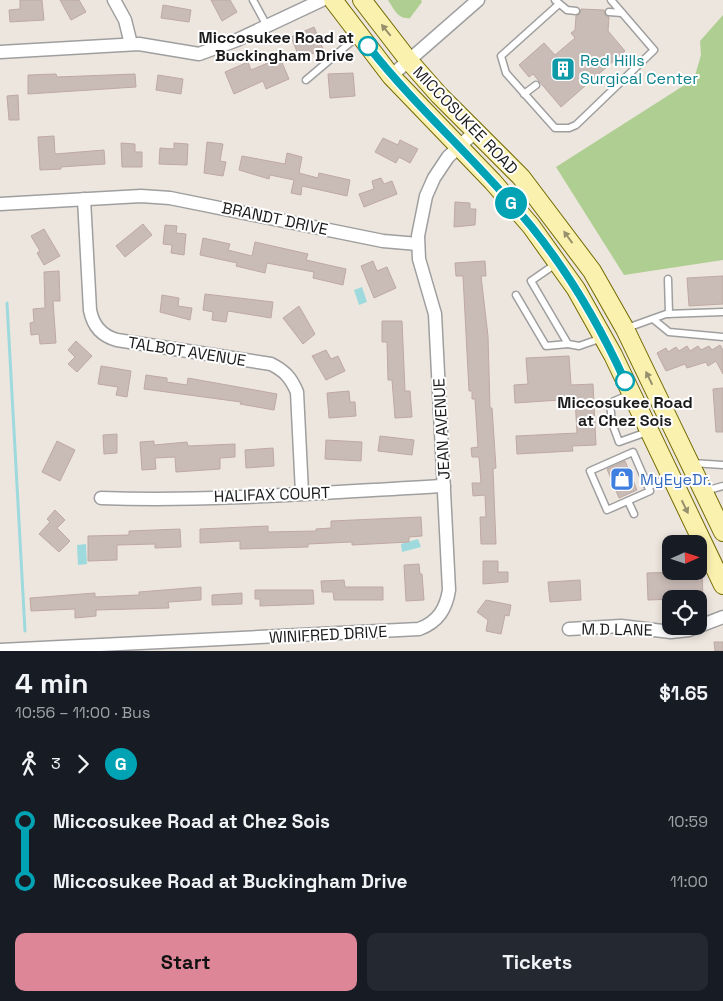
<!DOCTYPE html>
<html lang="en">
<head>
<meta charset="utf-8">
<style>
  :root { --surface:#171b24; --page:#242831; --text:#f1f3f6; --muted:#9ea1a6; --accent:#dd8698 }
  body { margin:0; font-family:"Space Grotesk",sans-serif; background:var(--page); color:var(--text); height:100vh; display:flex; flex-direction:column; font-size:19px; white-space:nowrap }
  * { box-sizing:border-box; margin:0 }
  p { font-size:16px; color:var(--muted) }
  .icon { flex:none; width:28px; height:28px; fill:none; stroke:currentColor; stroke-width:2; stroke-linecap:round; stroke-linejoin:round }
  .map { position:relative; height:651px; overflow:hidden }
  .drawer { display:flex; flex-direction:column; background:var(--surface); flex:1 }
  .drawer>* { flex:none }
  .badge { padding:0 10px; border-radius:16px; font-size:18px; line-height:32px }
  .needle { width:32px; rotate:87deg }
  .buttons { position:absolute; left:662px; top:535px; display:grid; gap:10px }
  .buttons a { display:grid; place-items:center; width:45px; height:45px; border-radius:10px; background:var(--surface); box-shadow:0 2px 8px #0003; font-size:25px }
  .map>.badge { position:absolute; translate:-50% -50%; box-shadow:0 0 0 2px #fff }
  .legs { display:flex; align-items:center; gap:8px; height:55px; padding:0 15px; font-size:16px }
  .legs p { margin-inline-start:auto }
  .head { display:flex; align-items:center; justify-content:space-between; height:85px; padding:0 15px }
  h1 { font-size:28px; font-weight:800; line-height:38px }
  .button { display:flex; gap:10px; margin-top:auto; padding:10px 15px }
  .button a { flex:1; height:58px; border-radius:10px; background:var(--accent); color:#111; font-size:20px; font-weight:800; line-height:58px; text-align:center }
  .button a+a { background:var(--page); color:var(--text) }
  ul { padding:0 15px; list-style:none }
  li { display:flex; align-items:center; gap:18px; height:60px; font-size:19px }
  li i { display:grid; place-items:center; width:8px; height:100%; margin:0 6px; background:currentColor }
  li i::after { content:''; width:12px; height:12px; margin:-6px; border:4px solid; border-radius:50%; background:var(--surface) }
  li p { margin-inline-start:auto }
  li:first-child i { background:linear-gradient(#0000 50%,currentColor 0) }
  li:last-child i { background:linear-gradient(currentColor 50%,#0000 0) }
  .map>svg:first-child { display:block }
</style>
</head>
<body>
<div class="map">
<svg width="723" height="651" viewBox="0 0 723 651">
  <rect width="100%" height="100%" fill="#ede6df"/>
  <!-- forest -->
  <g fill="#afce92">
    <path d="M 388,0 L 421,0 L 422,2 L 410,18 C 398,20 394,9 388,0 Z"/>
    <polygon points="723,15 723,260 624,275 556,167 694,79 701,55 700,41"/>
  </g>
  <!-- water -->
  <g fill="#9edadd">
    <polygon points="362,287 367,302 359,305 354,290"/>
    <polygon points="418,539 421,547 402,552 401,544"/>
    <polygon points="86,544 87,564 78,565 77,545"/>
  </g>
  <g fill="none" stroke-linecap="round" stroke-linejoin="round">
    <!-- stream -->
    <polyline stroke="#9edadd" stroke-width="3" points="7,303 25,631"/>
  </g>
  <!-- building -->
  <g fill="#c9bbb6" stroke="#bfa9a2">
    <polygon points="20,0 42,0 44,20 10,22 9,10 20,9"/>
    <polygon points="60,0 79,0 86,12 71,20"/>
    <polygon points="211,0 230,0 237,12 222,21"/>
    <polygon points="163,5 191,10 189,22 161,18"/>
    <polygon points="581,9 604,10 605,15 609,17 608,31 625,51 561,107 533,74 529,77 519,65 544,43 555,55 575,38 571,33 575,30 576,16 580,14"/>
    <polygon points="314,27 323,49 300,59 291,37"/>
    <polygon points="280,58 289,79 266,89 263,81 234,94 225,72 248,62 251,70"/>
    <polygon points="353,73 355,96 330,98 328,74"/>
    <polygon points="56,74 57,77 135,74 136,87 28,94 28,75"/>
    <polygon points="158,75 183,79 181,94 156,90"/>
    <polygon points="18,95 19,120 9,120 7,96"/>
    <polygon points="54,136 55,154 104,150 105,164 61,167 61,169 40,170 38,137"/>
    <polygon points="383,138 398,145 400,140 418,149 410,163 399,157 396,163 375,152"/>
    <polygon points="207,142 223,144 220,161 226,162 223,176 204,173"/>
    <polygon points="121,143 135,144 135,152 142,152 142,167 122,167"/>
    <polygon points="174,143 188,144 187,165 159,164 160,148 174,149"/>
    <polygon points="287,153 302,157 299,173 318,178 319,173 350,180 347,196 302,186 301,195 291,193 294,180 270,175 269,179 239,170 242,156 285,164"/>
    <polygon points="381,178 384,184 392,181 397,194 364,207 359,194 374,189 372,181"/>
    <polygon points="455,202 470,203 470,209 476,209 475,225 454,227"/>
    <polygon points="143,224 152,235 125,257 116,246"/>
    <polygon points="165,225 177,226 176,233 186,234 184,255 171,253 172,245 163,244"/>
    <polygon points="44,229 60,256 44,265 37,253 40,251 31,236"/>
    <polygon points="203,238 230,244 228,250 252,256 255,242 308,254 306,260 346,269 343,285 313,278 314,272 267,263 265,273 236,266 237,263 200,255"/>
    <polygon points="373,261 377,271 387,267 396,288 374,298 361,266"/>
    <polygon points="485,261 486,276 481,276 488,336 490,408 492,408 496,468 493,469 496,544 481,544 480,517 486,517 485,495 473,496 472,483 481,483 479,457 472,457 471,448 478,447 475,399 472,399 472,391 469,391 463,276 456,276 455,263"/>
    <polygon points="59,271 60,301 53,301 56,343 40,344 39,334 31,335 30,323 34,322 33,309 45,308 44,272"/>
    <polygon points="723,276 723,304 689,306 687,278"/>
    <polygon points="205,294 273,302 271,318 228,311 226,322 212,320 213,312 203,310"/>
    <polygon points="162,295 179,298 178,306 192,308 190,320 160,312"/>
    <polygon points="299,306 315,334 303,344 283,318"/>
    <polygon points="382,321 402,321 405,391 410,391 412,417 395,418 392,380 388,380 387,342 382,342"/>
    <polygon points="76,341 92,356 77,372 68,364 75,357 68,350"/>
    <polygon points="720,345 723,350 723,374 716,361 708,366 706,362 687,368 685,364 666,371 657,353 666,348 668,352 676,347 679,351 687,346 690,351 698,346 701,350 709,346 712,350"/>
    <polygon points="326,350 331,359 338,356 345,371 326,380 312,356"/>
    <polygon points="569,356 571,385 593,384 596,445 572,446 573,451 517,454 516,436 577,433 575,399 515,403 514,385 528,384 526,358"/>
    <polygon points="101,366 131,371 127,397 116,395 118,387 98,384"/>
    <polygon points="146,375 167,378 167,382 187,385 188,378 277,394 274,410 240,404 241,402 144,389"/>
    <polygon points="723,388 723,432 716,432 713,389"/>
    <polygon points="349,391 350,402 355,402 356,416 329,418 327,393"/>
    <polygon points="117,434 117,453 104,454 103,435"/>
    <polygon points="380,436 414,440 412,455 378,451"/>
    <polygon points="326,440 362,442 361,461 325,459"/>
    <polygon points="57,441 75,450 60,481 42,472"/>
    <polygon points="154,441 154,445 187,442 188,446 235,444 235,457 220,458 220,469 176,472 175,457 155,458 156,469 142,470 140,442"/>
    <polygon points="273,448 274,466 246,468 245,450"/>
    <polygon points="625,461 637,490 619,498 607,469"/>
    <polygon points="55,510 65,520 57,528 70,541 59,552 39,534 50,522 47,519"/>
    <polygon points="421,517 422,536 409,537 409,542 352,545 352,542 308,544 308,547 240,549 240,541 200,543 200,529 268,526 268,532 316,531 316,529 331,528 331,521"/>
    <polygon points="180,529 181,547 155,548 155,544 117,545 117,560 88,561 88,536 129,535 129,531"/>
    <polygon points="483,561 498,561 498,572 508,572 508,582 483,584"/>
    <polygon points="419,564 420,574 422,574 424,600 406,601 404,565"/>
    <polygon points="702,571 703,598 648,600 647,573"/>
    <polygon points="344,580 345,587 383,587 383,600 334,600 333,592 322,592 321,581"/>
    <polygon points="580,580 581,600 550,602 548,582"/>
    <polygon points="201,587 201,600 168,602 169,608 96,610 96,616 75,618 75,609 31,611 30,598 95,593 95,597 139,595 139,592"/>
    <polygon points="255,590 313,590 314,604 260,606 260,599 255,599"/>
    <polygon points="242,593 242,604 212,605 212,595"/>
    <polygon points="486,600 511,605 509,616 505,615 501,634 486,631 488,620 477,612"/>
    <polygon points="714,642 723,642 723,651 715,651"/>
  </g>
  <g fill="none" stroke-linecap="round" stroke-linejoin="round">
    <!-- lane casing -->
    <g stroke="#9f9f9f" stroke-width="9">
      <g id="lane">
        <polyline points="253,0 267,26"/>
        <polyline points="555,0 567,10 576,11"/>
        <polyline points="559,4 501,56 506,73 555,128 569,128 576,125 654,50 611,0"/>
        <polyline points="609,12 622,13"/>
        <polyline points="306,80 358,36"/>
        <polyline points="524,94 536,85"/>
        <polyline points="557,263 531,281 568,344 579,346 602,338"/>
        <polyline points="668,279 669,314"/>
        <polyline points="516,295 546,346 568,344"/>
        <polyline points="653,319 669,332 723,337"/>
        <polyline points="627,328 666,314 723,312"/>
        <polyline points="630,394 610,403 612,423 619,442 647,432"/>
        <polygon points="633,452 650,491 607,510 590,471"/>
        <polyline points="692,463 723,465"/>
        <polyline points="648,487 670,477"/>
        <polyline points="705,491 723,486"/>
        <polyline points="628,501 634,514"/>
      </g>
    </g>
    <!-- street casing -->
    <g stroke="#9f9f9f" stroke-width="15">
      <g id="street">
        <polyline points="114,0 125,20 131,44"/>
        <polyline points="0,52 139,44 199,54 237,40 322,0"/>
        <polyline points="391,76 478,0"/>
        <path d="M 84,199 L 90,310 C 93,326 102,336 117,340 L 271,364 C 285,371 291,378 297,392 L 302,493"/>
        <polyline points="0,204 141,196 170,198 383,241 418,244"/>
        <path d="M 101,498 C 215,502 330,492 444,486"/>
        <polyline points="569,629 621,626 671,632 689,630 723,617"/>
        <path d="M 0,650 L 419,629 C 438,622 446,609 449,590 L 435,314 L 419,259 L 418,236 L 426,196 L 434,178 L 448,157 L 476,131"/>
      </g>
    </g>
    <!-- secondary casing -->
    <g stroke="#726a01" stroke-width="20">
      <g id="secondary">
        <polyline points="333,0 391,76 493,182 531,226 576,289 613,355 723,585"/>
        <polyline points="362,0 409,61 439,95 521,177 592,271 625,329 723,532"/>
      </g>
    </g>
    <!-- lane -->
    <use href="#lane" stroke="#fff" stroke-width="6"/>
    <!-- street -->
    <use href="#street" stroke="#fff" stroke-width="12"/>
    <!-- secondary -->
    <use href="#secondary" stroke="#fbf1af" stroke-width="18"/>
  </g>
  <!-- one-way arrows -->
  <defs><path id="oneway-solid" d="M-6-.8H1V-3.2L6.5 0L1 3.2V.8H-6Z" transform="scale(1.25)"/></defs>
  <g fill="#96916c">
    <use href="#oneway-solid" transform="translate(386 30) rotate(-129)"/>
    <use href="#oneway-solid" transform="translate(568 237) rotate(-126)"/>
    <use href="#oneway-solid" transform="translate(649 378) rotate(-116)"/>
    <use href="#oneway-solid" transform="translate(685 507) rotate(64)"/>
  </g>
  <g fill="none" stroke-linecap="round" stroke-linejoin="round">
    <!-- line-1 casing -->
    <g stroke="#fff" stroke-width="11">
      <path id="line-1" d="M 368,46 C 418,110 480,163 531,226 C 569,273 600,326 625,381"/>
    </g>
    <!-- line-1 -->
    <use href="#line-1" stroke="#00a3b4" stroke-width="8"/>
  </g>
  <!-- icons -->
  <defs>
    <g id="building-square" transform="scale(1.25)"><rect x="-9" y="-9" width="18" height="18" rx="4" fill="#0f9aa8" stroke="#fff"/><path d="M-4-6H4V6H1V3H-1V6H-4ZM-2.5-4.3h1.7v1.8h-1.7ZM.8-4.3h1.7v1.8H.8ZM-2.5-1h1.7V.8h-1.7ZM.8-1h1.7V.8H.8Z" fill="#fff"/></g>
    <g id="shop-square" transform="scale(1.25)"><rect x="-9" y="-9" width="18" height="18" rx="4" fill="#3f7fe0" stroke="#fff"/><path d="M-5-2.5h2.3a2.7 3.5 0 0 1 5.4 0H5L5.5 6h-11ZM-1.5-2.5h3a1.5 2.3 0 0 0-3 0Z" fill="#fff"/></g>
  </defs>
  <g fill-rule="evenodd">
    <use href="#building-square" x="563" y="69"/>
    <use href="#shop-square" x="622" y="479"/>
  </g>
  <!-- markers -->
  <g fill="#fff" stroke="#00a3b4" stroke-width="2.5">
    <circle cx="368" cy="46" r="9"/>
    <circle cx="625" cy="381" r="9"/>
  </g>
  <g text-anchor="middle" stroke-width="4" stroke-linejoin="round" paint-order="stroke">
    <!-- stop labels -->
    <g font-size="16" font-weight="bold" fill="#1b1b1b" stroke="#fff" text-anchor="end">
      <text x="354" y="43">Miccosukee Road at<tspan x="354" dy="18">Buckingham Drive</tspan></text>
      <text x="625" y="408" text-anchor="middle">Miccosukee Road<tspan x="625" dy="18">at Chez Sois</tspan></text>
    </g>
    <!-- culture labels -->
    <g font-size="16" fill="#0d838f" stroke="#fff" text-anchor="start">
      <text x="580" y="66">Red Hills<tspan x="580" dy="18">Surgical Center</tspan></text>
    </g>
    <!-- street labels -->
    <g font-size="16" fill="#1b1b1b" stroke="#fff">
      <text transform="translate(466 120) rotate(46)" y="6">MICCOSUKEE ROAD</text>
      <text transform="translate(275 218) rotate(12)" y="6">BRANDT DRIVE</text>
      <text transform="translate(187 351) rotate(9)" y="6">TALBOT AVENUE</text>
      <text transform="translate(441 429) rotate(-93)" y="6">JEAN AVENUE</text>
      <text transform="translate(272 494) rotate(-2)" y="6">HALIFAX COURT</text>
      <text transform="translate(617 629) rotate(1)" y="6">M D LANE</text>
      <text transform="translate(328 634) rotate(-3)" y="6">WINIFRED DRIVE</text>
    </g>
    <!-- shop labels -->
    <g font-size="16" fill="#366cbe" stroke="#fff" text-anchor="start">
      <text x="640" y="485">MyEyeDr.</text>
    </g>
  </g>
</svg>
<div class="buttons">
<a><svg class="needle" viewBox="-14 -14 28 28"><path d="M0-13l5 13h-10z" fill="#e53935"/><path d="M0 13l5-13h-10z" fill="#9ea1a6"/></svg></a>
<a><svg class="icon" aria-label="locate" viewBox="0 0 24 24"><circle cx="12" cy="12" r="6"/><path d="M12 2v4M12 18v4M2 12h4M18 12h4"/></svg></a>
</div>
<b class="badge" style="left:511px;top:203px;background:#00a3b4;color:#fff">G</b>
</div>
<section class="drawer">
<div class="head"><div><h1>4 min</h1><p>10:56 – 11:00 · Bus</p></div><b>$1.65</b></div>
<div class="legs"><svg class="icon" aria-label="walk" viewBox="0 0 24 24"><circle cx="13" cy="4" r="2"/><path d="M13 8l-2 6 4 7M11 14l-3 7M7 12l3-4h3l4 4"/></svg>3<svg class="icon" aria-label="forward" viewBox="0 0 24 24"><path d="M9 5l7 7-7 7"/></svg><b class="badge" style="background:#00a3b4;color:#fff">G</b></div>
<ul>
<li><i style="color:#00a3b4"></i><b>Miccosukee Road at Chez Sois</b><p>10:59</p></li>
<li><i style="color:#00a3b4"></i><b>Miccosukee Road at Buckingham Drive</b><p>11:00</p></li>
</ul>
<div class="button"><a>Start</a><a>Tickets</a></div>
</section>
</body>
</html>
